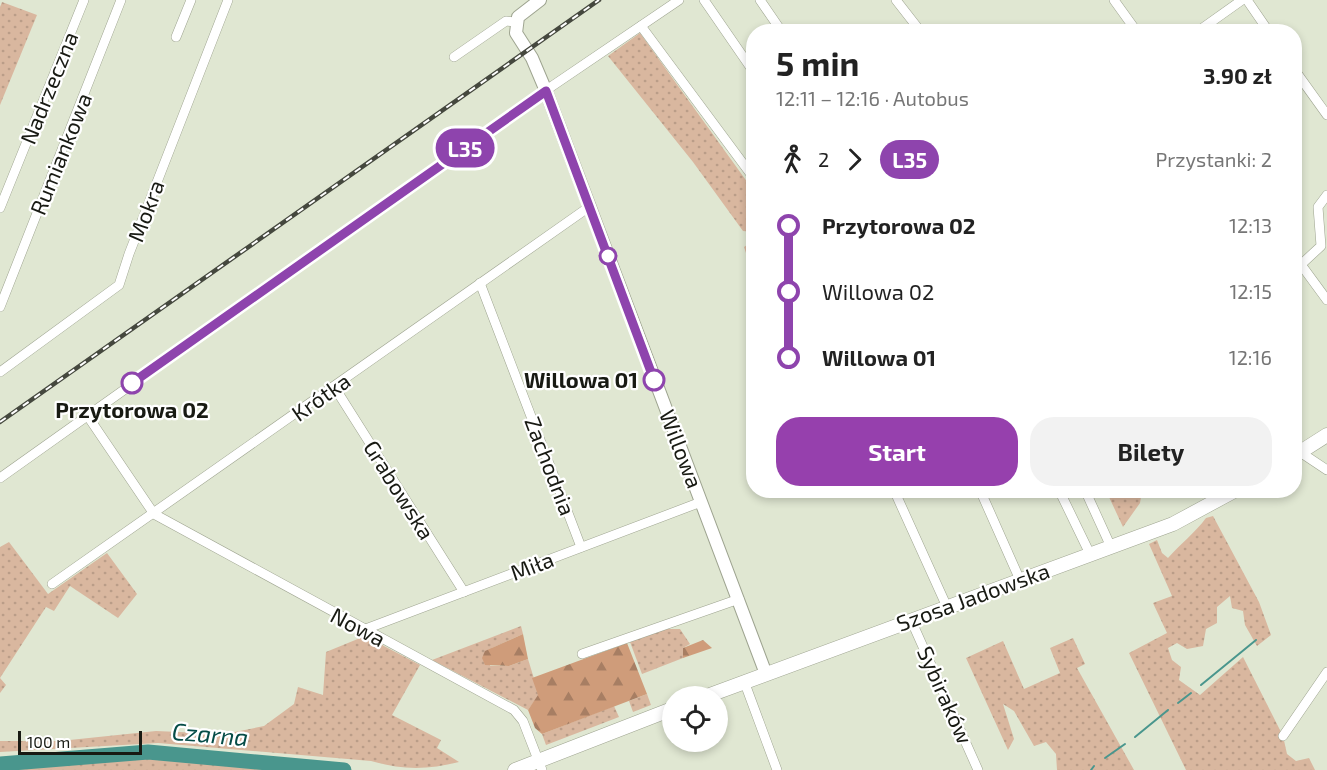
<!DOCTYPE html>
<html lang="pl">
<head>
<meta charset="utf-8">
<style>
  :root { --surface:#fff; --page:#f2f2f2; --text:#222; --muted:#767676; --accent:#9640ad }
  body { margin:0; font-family:"Exo 2",sans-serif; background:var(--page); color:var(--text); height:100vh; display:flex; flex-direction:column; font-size:22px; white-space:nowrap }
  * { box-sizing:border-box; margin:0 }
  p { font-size:20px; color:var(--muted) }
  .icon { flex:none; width:33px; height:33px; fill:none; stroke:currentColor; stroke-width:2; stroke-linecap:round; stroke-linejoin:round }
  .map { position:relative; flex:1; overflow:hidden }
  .drawer { position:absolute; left:746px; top:24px; width:556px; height:474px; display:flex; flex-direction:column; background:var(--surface); border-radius:24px; box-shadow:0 3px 9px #0003 }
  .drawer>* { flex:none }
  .badge { padding:0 12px; border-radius:20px; font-size:21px; line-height:39px }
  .buttons { position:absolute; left:662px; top:686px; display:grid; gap:12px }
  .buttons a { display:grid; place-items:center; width:66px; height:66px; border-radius:50%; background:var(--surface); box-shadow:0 3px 9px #0003; font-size:30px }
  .scale { position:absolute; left:18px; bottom:15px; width:124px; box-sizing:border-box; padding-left:6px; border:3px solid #181a13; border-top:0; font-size:16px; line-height:21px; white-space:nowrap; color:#181a13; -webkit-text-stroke:4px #fff; paint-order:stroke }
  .map>.badge { position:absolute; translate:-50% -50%; box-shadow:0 0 0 3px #fff }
  .legs { display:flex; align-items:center; gap:9px; height:66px; padding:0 30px; font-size:20px }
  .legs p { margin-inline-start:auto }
  .overview { display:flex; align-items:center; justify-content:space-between; height:102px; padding:0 30px }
  h1 { font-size:33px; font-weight:700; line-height:45px }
  .primary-button { display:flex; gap:12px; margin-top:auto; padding:12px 30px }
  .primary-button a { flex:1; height:69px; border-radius:24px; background:var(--accent); color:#fff; font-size:24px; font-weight:700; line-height:69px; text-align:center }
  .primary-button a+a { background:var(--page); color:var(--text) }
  ul { padding:0 30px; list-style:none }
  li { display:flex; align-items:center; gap:21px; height:66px; font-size:22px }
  li i { display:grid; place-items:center; width:9px; height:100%; margin:0 8px; background:currentColor }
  li i::after { content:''; width:15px; height:15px; margin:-8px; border:4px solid; border-radius:50%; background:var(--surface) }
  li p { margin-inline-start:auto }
  li:first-child i { background:linear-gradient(#0000 50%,currentColor 0) }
  li:last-child i { background:linear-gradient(currentColor 50%,#0000 0) }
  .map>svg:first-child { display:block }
</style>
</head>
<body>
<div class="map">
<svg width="1327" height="770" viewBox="0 0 1327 770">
  <defs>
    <pattern id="grass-dots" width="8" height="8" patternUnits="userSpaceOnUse" patternTransform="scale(1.5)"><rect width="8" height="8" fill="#d9b79f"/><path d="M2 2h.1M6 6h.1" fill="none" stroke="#ba9d88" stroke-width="1.8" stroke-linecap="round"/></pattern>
    <pattern id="forest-firs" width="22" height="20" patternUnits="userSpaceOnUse" patternTransform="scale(1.5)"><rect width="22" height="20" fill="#cf9c7a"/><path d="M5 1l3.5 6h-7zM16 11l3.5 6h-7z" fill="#a77e63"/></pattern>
  </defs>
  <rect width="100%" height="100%" fill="#e0e7d2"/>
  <!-- grass -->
  <g fill="url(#grass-dots)">
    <polygon points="2,2 37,15 0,105 0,7"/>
    <polygon points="640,33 753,190 753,232 743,231 693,162 608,56"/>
    <polygon points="753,241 753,274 744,247"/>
    <polygon points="1122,491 1128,496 1131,491 1142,491 1140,503 1123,527 1109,497"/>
    <path d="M 1213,516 L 1259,602 L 1271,635 L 1257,646 L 1245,625 L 1243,611 L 1232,608 L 1230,596 L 1217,607 L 1217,623 L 1206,629 L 1203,646 L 1187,649 L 1177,643 L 1168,648 L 1172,660 L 1181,667 L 1179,680 L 1200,695 L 1243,657 L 1283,736 L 1287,754 L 1296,761 L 1309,758 L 1315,770 L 1186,770 L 1129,653 L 1167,633 L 1153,603 L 1172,596 L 1149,544 L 1157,540 L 1162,553 L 1168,558 C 1180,544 1195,533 1206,518 Z"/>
    <polygon points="9,542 48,594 107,553 137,594 118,618 70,586 54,611 46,607 0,678 6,685 0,693 0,547"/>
    <polygon points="521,626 523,634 492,648 490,666 509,666 528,659 539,695 528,710 432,660"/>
    <polygon points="665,629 680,629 690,644 683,648 683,658 642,674 630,642"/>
    <path d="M 365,636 L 420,665 L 392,715 L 441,740 L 437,748 L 459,762 C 427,770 402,770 371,761 L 158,743 L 0,752 L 0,741 L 60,741 L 156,731 L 225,734 L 264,726 L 294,704 L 298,687 L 323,695 L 326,652 Z"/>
    <polygon points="1073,638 1085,664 1077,668 1134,770 1057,770 1056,754 1046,742 1034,746 1014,711 1003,704 1014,739 1008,750 966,658 1003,641 1024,689 1060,673 1050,648"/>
    <polygon points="647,694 651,705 633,712 629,701"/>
    <polygon points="614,706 619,717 546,745 542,734"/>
    <polygon points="148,756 273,766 262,770 0,770"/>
  </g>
  <!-- forest -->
  <g fill="url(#forest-firs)">
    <polygon points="523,634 528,659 509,666 485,665 482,658 485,651"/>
    <polygon points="703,640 712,648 683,658 683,648"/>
    <polygon points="627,643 647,694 542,734 535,728 528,710 538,695 532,678"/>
  </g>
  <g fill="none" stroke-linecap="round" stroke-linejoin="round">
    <!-- stream -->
    <g stroke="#49968d" stroke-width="2">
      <polyline points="1201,685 1256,640"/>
      <polyline points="1178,703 1191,693"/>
      <polyline points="1135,737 1168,710"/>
      <polyline points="1105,758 1125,744"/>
      <polyline points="1091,770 1094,766"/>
    </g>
    <!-- river -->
    <polyline stroke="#49968d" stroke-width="15" points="0,764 148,752 344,770"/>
    <!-- minor casing -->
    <g stroke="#9ea490" stroke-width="10">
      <g id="minor">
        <polyline points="704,0 753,71"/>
        <polyline points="760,0 782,32"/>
        <polyline points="896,0 921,32"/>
        <polyline points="1114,0 1137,32"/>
        <polyline points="1247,0 1269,32"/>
        <polyline points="641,26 753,177"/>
        <polyline points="1197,32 1242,0"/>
        <polyline points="176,37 191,0"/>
        <polyline points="454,57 506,21 515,22"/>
        <polyline points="1294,69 1327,115"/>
        <polyline points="0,208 84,0"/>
        <polyline points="1294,255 1327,300"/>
        <polyline points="1294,271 1321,246 1318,207 1327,195"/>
        <polyline points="480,283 581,547"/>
        <polyline points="0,307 121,0"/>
        <polyline points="0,372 119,285 129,254 228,0"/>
        <polyline points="335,388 464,592"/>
        <polyline points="87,415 154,514 514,710 523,721 542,770"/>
        <polyline points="1300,452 1327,470"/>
        <polyline points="0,478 539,95 679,0"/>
        <polyline points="894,490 947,607"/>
        <polyline points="980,490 1020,580"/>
        <polyline points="1059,490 1090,554"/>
        <polyline points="1085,490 1111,547"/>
        <polyline points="52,584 589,207"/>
        <polyline points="911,620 978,770"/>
        <polyline points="363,630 701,502"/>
        <polyline points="582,654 739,599"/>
        <polyline points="744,681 777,770"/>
        <polyline points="1283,736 1327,672"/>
      </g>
    </g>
    <!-- tertiary casing -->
    <g stroke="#9ea490" stroke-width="14">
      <polyline id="tertiary" points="540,0 518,17 516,33 532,58 546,91 766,674"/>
    </g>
    <!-- secondary casing -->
    <g stroke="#9ea490" stroke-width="15">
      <g id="secondary">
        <polyline points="1294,456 1327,435"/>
        <polyline points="707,696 1173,524 1236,490"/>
        <polyline points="515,770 672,709"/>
      </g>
    </g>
    <!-- minor -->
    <use href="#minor" stroke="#fff" stroke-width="9"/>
    <!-- tertiary -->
    <use href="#tertiary" stroke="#fff" stroke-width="12"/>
    <!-- secondary -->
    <use href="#secondary" stroke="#fff" stroke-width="14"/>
    <!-- rail casing -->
    <g stroke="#45483e" stroke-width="4.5">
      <polyline id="rail" points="0,422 599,0"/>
    </g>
    <!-- rail -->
    <use href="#rail" stroke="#fff" stroke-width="2" stroke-dasharray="7" stroke-linecap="butt"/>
  </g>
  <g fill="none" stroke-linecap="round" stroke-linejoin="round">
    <!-- line-1 casing -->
    <g stroke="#fff" stroke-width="14">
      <polyline id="line-1" points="132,383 546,91 654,380"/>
    </g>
    <!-- line-1 -->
    <use href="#line-1" stroke="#8e44ad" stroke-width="9"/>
  </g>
  <!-- markers -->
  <g fill="#fff" stroke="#8e44ad" stroke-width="3">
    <circle cx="608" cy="256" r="8"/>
    <circle cx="654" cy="380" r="10"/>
    <circle cx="132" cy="383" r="10"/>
  </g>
  <g text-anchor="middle" stroke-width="4.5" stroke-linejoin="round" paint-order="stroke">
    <!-- street labels -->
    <g font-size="22" fill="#181a13" stroke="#fff">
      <text transform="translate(49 88) rotate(-68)" y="8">Nadrzeczna</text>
      <text transform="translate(61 154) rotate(-68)" y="8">Rumiankowa</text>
      <text transform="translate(146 211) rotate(-69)" y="8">Mokra</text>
      <text transform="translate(321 397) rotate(-35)" y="8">Krótka</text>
      <text transform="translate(681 449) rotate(69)" y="8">Willowa</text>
      <text transform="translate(550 466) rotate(69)" y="8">Zachodnia</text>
      <text transform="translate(399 490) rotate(58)" y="8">Grabowska</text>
      <text transform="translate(532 566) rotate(-21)" y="8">Miła</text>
      <text transform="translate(973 597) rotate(-20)" y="8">Szosa Jadowska</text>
      <text transform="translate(358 627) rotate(28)" y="8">Nowa</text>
      <text transform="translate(945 695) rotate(66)" y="8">Sybiraków</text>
    </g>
    <!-- stop labels -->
    <g font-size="22" font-weight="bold" fill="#181a13" stroke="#fff" text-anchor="end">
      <text x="638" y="388">Willowa 01</text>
      <text x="132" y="418" text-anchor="middle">Przytorowa 02</text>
    </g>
    <!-- water labels -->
    <g font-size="24" font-style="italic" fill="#054c47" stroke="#fff">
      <text transform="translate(210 735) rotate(5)" y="8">Czarna</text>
    </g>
  </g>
</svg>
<div class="buttons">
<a><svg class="icon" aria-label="locate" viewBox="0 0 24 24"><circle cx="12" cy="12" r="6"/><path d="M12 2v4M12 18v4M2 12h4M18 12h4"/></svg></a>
</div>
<div class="scale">100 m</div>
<b class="badge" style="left:465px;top:148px;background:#8e44ad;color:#fff">L35</b>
<section class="drawer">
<div class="overview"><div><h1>5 min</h1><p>12:11 – 12:16 · Autobus</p></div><b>3.90 zł</b></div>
<div class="legs"><svg class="icon" aria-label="walk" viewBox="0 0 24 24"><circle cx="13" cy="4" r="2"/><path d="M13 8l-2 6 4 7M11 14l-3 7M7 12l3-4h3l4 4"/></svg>2<svg class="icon" aria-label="forward" viewBox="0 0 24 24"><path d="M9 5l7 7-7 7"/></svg><b class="badge" style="background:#8e44ad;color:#fff">L35</b><p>Przystanki: 2</p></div>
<ul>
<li><i style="color:#8e44ad"></i><b>Przytorowa 02</b><p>12:13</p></li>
<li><i style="color:#8e44ad"></i><span>Willowa 02</span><p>12:15</p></li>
<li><i style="color:#8e44ad"></i><b>Willowa 01</b><p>12:16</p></li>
</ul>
<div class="primary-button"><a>Start</a><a>Bilety</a></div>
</section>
</div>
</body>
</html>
